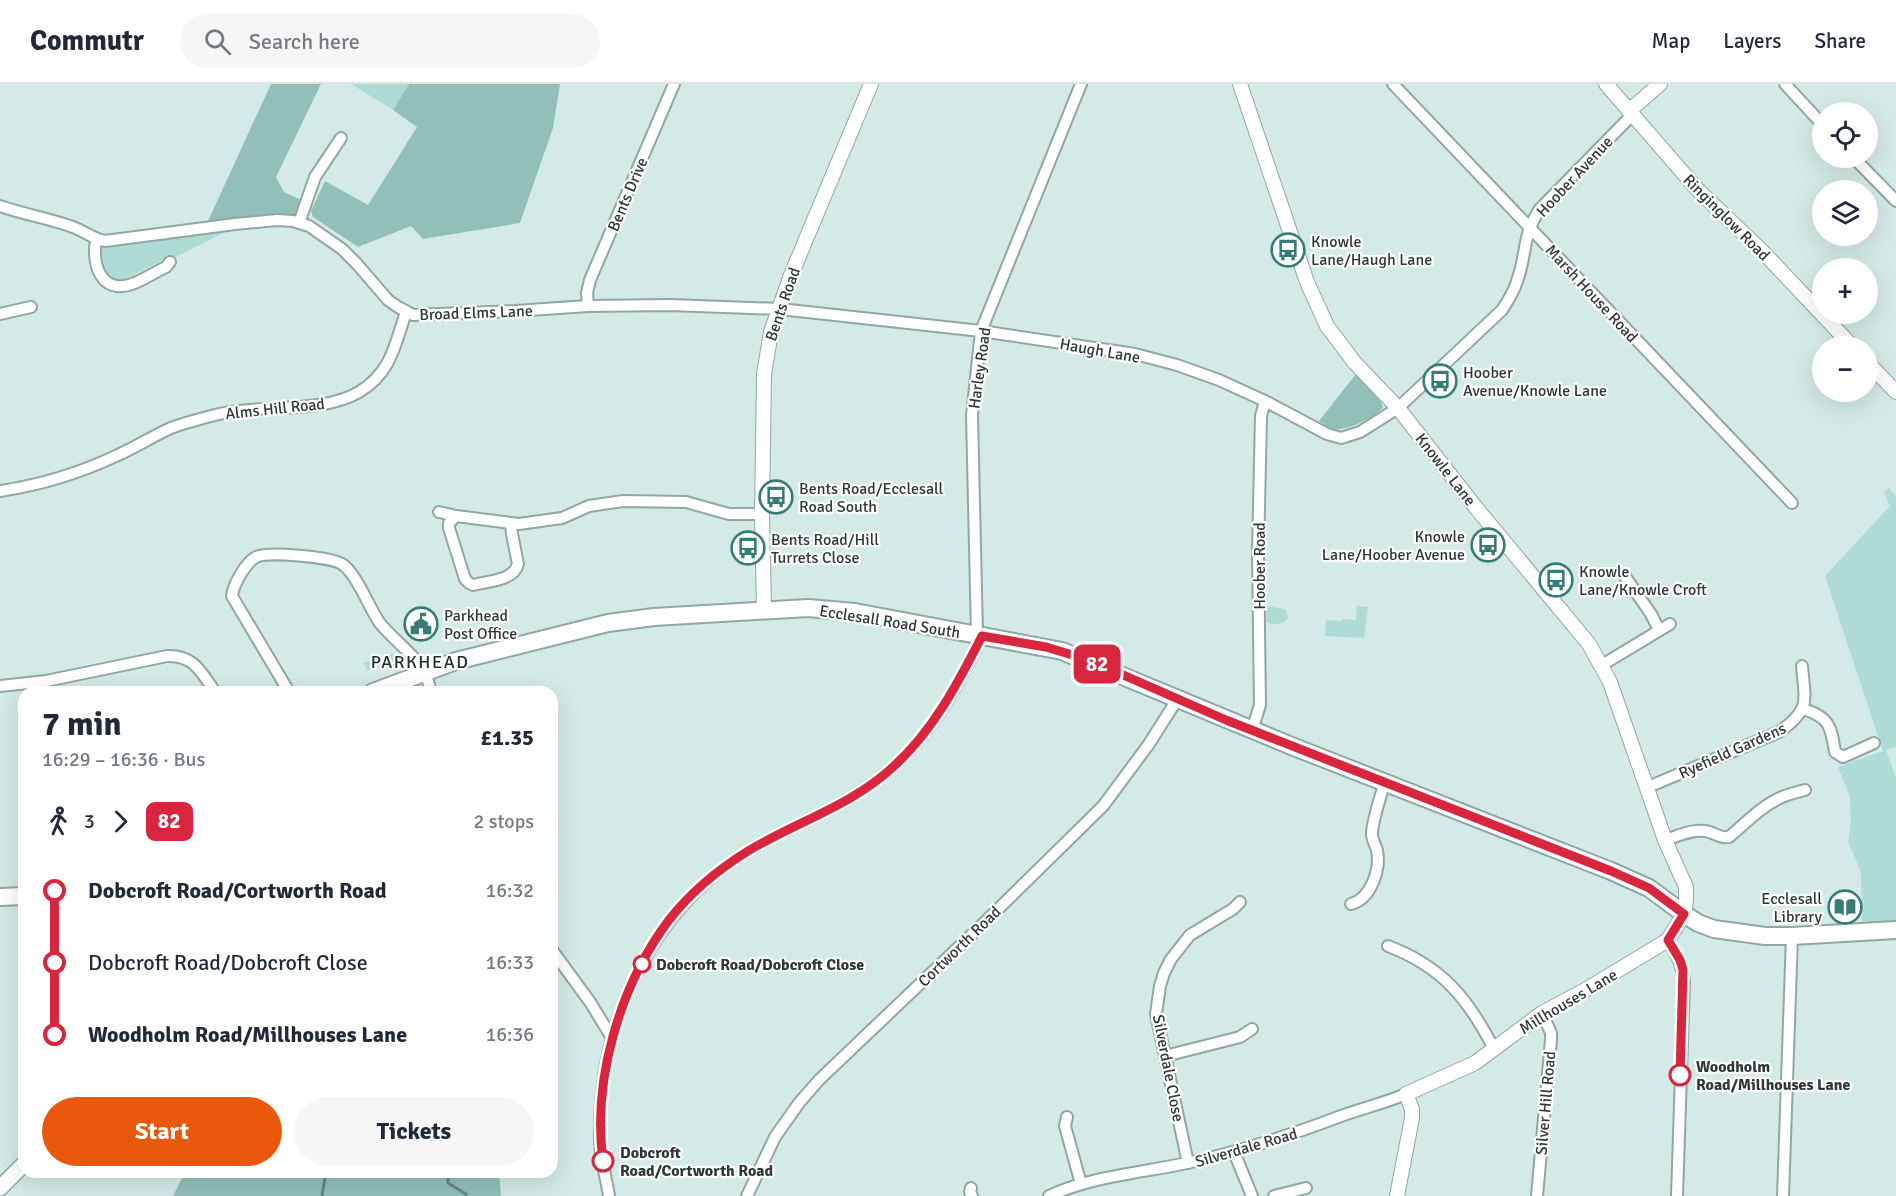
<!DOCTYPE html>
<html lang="en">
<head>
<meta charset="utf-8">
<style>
  :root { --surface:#fff; --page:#f6f6f7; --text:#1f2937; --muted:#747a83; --line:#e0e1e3; --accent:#ea580c }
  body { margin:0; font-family:Signika,sans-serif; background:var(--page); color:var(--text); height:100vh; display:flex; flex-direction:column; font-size:22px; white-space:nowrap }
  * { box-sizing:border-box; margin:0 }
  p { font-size:20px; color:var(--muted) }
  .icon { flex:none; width:33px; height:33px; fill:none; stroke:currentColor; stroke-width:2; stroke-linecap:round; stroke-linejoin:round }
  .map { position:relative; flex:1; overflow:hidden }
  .drawer { position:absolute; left:18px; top:602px; width:540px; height:492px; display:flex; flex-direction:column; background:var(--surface); border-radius:18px; box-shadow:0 6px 24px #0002 }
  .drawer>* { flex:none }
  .badge { padding:0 12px; border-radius:9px; font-size:21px; line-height:39px }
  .tools { position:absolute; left:1812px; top:18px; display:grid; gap:12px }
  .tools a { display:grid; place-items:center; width:66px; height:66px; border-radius:50%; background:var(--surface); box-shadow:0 6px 24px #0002; font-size:30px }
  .map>.badge { position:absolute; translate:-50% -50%; box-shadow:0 0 0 3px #fff }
  .legs { display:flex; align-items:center; gap:9px; height:66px; padding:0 24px; font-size:20px }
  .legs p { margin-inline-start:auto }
  .head { display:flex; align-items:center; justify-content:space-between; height:102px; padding:0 24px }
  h1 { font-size:33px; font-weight:700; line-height:45px }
  .button { display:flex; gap:12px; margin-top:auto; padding:12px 24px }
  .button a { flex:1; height:69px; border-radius:36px; background:var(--accent); color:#fff; font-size:24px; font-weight:700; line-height:69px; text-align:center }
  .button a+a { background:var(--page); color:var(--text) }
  ul { padding:0 24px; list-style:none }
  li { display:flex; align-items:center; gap:21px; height:72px; font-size:22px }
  li i { display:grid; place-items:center; width:9px; height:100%; margin:0 8px; background:currentColor }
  li i::after { content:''; width:15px; height:15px; margin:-8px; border:4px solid; border-radius:50%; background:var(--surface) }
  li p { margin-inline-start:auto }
  li:first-child i { background:linear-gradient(#0000 50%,currentColor 0) }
  li:last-child i { background:linear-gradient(currentColor 50%,#0000 0) }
  header { display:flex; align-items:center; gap:36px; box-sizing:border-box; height:84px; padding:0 30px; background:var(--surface); border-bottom:2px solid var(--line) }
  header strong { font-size:28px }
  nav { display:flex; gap:33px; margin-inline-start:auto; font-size:21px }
  .search { width:420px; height:54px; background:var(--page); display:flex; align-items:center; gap:15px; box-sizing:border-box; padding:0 21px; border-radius:33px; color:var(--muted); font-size:22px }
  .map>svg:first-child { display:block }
</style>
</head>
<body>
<header>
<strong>Commutr</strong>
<div class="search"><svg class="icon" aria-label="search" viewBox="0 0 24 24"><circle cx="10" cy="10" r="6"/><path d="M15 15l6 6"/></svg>Search here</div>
<nav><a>Map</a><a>Layers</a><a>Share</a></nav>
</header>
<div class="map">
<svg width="1896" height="1112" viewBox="0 0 1896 1112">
  <rect width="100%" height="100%" fill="#d4eae6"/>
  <!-- green -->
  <g fill="#aedbd4">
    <polygon points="351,0 409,0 393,26"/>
    <polygon points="233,144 174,174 172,171 122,197 110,195 100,185 99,165 105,160"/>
    <polygon points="1889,404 1896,412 1896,663 1886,666 1896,694 1896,838 1862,841 1861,788 1848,758 1851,737 1850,713 1838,683 1883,667 1825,492 1890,422 1884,408"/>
    <path d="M 1267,522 L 1285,525 L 1288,533 C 1284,542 1276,540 1268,539 L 1266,537 Z"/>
    <polygon points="1357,522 1368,523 1364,554 1325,552 1326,536 1342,537 1342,535 1356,536"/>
    <polygon points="395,569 398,572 398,575 367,587 364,579"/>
  </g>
  <!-- forest -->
  <g fill="#92c0b9">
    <polygon points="271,0 321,0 276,93 284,108 301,116 295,131 208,137"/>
    <polygon points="409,0 560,0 553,44 520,139 423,155 411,142 358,163 313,133 311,127 325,97 368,121 417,43 393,26"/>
    <path d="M 1356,290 L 1381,318 L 1383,323 C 1376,333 1345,348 1333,345 C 1329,344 1323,339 1319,337 Z"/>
    <polygon points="185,1088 499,1088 501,1112 173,1112"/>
  </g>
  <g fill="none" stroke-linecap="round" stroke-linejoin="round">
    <!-- stream -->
    <g stroke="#678a84" stroke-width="3">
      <polyline points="448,1088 448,1099 466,1110 466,1112"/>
      <polyline points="322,1112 326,1088"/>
    </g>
    <!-- minor casing -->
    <g stroke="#92a7a3" stroke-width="14">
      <g id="minor">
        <polyline points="1393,0 1792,419"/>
        <polyline points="1785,0 1822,40"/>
        <polyline points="1854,74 1896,117"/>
        <path d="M 0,122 C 23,130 47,134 70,142 C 83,146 93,155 105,157 L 235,140 L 277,136 L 293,137 L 309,142 L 342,165 L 357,180 L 388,216 L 398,223 L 413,231 L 515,227 L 588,222 L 670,221 L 780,225 L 981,247 L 1135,270 L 1177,281 L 1219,296 L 1265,317 L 1327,350 L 1341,354 L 1360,348 L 1398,324 L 1502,226 C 1508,217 1514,208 1517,197 C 1527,170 1522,153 1539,126 L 1632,31"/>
        <polyline points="299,139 315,93 341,54"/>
        <path d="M 96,156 C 92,179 100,211 132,200 C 143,196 155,188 166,183 L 170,178"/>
        <polyline points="588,222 587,209 590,196 674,0"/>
        <polyline points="0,230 31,223"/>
        <path d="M 0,407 C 41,401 80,389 118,371 C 136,363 153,352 171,344 C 187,338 203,334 219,330 C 262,320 322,330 359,308 C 391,289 395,261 406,228"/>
        <polyline points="439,428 456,432 519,440 562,434 589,422 623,417 686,418 729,430 762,430"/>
        <path d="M 456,432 L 449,439 L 449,444 L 465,495 L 469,499 L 473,501 C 487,497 514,497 518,480 L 512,450 L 511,440"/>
        <polyline points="1624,491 1651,530 1659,546"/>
        <polyline points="977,551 972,331 981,247 1081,0"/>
        <polyline points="1602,581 1670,540"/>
        <path d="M 0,602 L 46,597 L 167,572 C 194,571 201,588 215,608"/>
        <path d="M 289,608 L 232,512 C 233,501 246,478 256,473 C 267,467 331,473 342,480 C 356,489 369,523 379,538 C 391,554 419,574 425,590 C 428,595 429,602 431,608"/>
        <path d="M 1803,625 C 1830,633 1831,643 1835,668 L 1843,673 L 1874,659"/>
        <polyline points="1252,646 1260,621 1258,469 1261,332 1265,317"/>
        <path d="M 1648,703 L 1779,648 C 1811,625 1805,618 1802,582"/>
        <path d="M 1665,756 C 1678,752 1692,745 1705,747 C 1714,748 1720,755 1729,753 C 1746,739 1761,722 1782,713 C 1789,710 1797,708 1805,706"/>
        <path d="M 1351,820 C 1371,815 1381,785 1377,766 C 1375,760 1371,754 1372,748 C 1374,731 1380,714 1385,698"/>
        <path d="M 1668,856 C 1676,870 1683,881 1684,898 L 1677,1112"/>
        <path d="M 1388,862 C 1441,882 1468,914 1494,965"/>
        <polyline points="552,866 590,918 612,954"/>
        <polyline points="1165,972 1240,953 1252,945"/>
        <polyline points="1067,1033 1065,1042 1081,1100"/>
        <polyline points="1234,1068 1252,1112"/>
        <polyline points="1188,1079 1156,930 1160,902 1164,889 1171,875 1190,851 1233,825 1240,818"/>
        <polyline points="971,1104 970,1108 972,1112"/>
        <path d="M 609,1112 C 606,1094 601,1076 600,1058 C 597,943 648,828 748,767 C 796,738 851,722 893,683 C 933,648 959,599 982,552"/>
        <polyline points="747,1112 775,1053 799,1019 819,996 986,837 1103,722 1149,660 1178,614"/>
        <path d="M 1049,1112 C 1092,1092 1141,1089 1187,1079 C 1240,1068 1291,1051 1341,1032 C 1363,1024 1385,1019 1406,1010"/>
        <polyline points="1274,1112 1306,1104"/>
        <polyline points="1537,1112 1551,956 1551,949 1542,929"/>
        <polyline points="1783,1112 1792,852"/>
      </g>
    </g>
    <!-- tertiary casing -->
    <g stroke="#92a7a3" stroke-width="16">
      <g id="tertiary">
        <polyline points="1240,0 1307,198 1327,242 1355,279 1398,324 1477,425 1589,560 1610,598 1665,756 1686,803 1686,816 1684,830 1668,856 1587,905 1542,929 1475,979 1406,1010 1412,1025 1412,1034 1397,1112"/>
        <polyline points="1606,0 1698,106 1762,167 1852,262"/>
        <polyline points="1629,27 1660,0"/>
        <polyline points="1868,279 1896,308"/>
        <polyline points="764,527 762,430 764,290 771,248 791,191 871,0"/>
      </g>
    </g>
    <!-- secondary casing -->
    <g stroke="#92a7a3" stroke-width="18">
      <polyline id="secondary" points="0,1104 24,1080"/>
    </g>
    <!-- primary casing -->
    <g stroke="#92a7a3" stroke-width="20">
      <g id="primary">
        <polyline points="373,608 456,577 608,539 654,533 808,524 855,528 1062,567 1294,663 1611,787 1649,804 1684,830 1698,839 1714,845 1765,852 1792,852 1896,846"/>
        <polyline points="0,813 24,812"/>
      </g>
    </g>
    <!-- minor -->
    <use href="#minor" stroke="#fff" stroke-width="10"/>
    <!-- tertiary -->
    <use href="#tertiary" stroke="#fff" stroke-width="14"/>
    <!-- secondary -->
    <use href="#secondary" stroke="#fff" stroke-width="15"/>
    <!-- primary -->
    <use href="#primary" stroke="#fff" stroke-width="16"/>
  </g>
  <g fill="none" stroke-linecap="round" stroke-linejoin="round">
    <!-- line-1 casing -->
    <g stroke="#fff" stroke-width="14">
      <path id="line-1" d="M 603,1077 C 592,996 620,901 669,836 C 690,809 719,785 748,767 C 796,738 851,722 893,683 C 933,647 958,599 982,552 L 1046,563 L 1089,576 L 1226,636 L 1611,787 L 1649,804 L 1684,830 L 1668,856 L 1680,876 L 1683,886 L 1680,991"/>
    </g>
    <!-- line-1 -->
    <use href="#line-1" stroke="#d7263d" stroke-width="9"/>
  </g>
  <!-- icons -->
  <defs>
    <g id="bus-ring" transform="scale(1.725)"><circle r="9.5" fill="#fff" stroke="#377d75" stroke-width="1.5"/><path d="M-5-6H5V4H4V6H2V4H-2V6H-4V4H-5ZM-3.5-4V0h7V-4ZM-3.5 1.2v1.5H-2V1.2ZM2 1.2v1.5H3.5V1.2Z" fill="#377d75"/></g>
    <g id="civic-ring" transform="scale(1.725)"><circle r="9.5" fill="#fff" stroke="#377d75" stroke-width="1.5"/><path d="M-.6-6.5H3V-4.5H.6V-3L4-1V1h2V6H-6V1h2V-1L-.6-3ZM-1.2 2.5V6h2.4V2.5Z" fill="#377d75"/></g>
    <g id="library-ring" transform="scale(1.725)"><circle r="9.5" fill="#fff" stroke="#377d75" stroke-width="1.5"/><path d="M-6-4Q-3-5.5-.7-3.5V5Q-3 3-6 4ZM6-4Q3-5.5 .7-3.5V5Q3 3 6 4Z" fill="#377d75"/></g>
  </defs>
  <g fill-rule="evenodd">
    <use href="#bus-ring" x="1288" y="166"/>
    <use href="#bus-ring" x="1440" y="297"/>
    <use href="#bus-ring" x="776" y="413"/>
    <use href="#bus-ring" x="1488" y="461"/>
    <use href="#bus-ring" x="748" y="464"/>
    <use href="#bus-ring" x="1556" y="496"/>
    <use href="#civic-ring" x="421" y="540"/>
    <use href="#library-ring" x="1845" y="823"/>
  </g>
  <!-- markers -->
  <g fill="#fff" stroke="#d7263d" stroke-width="3">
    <circle cx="642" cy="880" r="8"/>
    <circle cx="1680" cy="991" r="10"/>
    <circle cx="603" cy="1077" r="10"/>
  </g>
  <g text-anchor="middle" stroke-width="4.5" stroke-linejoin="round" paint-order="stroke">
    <!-- street labels -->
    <g font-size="16" fill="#2f3836" stroke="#fff">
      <text transform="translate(1574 92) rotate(-47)" y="6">Hoober Avenue</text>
      <text transform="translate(627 110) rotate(-67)" y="6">Bents Drive</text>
      <text transform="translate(1727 133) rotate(45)" y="6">Ringinglow Road</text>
      <text transform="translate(1592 209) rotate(47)" y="6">Marsh House Road</text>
      <text transform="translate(782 220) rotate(-71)" y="6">Bents Road</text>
      <text transform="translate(476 228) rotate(-2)" y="6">Broad Elms Lane</text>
      <text transform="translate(1100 266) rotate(10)" y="6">Haugh Lane</text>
      <text transform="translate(979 284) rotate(-82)" y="6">Harley Road</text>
      <text transform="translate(275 324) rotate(-6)" y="6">Alms Hill Road</text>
      <text transform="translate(1446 385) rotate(52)" y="6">Knowle Lane</text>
      <text transform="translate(1259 482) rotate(-90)" y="6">Hoober Road</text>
      <text transform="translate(890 537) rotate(9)" y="6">Ecclesall Road South</text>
      <text transform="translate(1732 666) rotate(-24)" y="6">Ryefield Gardens</text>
      <text transform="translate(959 862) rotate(-44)" y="6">Cortworth Road</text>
      <text transform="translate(1568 917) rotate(-31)" y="6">Millhouses Lane</text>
      <text transform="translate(1169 984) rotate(79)" y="6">Silverdale Close</text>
      <text transform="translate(1545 1019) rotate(-85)" y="6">Silver Hill Road</text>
      <text transform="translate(1246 1063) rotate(-16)" y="6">Silverdale Road</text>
    </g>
    <!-- poi labels -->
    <g font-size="16" fill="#2f3836" stroke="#fff" text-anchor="start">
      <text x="1311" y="163">Knowle<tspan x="1311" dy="18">Lane/Haugh Lane</tspan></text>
      <text x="1463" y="294">Hoober<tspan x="1463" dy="18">Avenue/Knowle Lane</tspan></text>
      <text x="799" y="410">Bents Road/Ecclesall<tspan x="799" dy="18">Road South</tspan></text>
      <text x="1465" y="458" text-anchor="end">Knowle<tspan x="1465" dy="18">Lane/Hoober Avenue</tspan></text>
      <text x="771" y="461">Bents Road/Hill<tspan x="771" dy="18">Turrets Close</tspan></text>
      <text x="1579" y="493">Knowle<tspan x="1579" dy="18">Lane/Knowle Croft</tspan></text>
      <text x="444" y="537">Parkhead<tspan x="444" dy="18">Post Office</tspan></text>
      <text x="1822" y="820" text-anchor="end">Ecclesall<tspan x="1822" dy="18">Library</tspan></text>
    </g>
    <!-- stop labels -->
    <g font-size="16" font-weight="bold" fill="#2f3836" stroke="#fff" text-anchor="start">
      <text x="656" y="886">Dobcroft Road/Dobcroft Close</text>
      <text x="1696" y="988">Woodholm<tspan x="1696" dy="18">Road/Millhouses Lane</tspan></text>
      <text x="620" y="1074">Dobcroft<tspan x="620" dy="18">Road/Cortworth Road</tspan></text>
    </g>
    <!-- neighbourhood labels -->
    <g font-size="18" letter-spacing="1.5" fill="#1d2e2c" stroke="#fff">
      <text x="420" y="584">PARKHEAD</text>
    </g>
  </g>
</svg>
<div class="tools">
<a><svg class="icon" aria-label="locate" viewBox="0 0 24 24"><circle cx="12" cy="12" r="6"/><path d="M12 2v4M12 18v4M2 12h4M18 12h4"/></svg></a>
<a><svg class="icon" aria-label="layers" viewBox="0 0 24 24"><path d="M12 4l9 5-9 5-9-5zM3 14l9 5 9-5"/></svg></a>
<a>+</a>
<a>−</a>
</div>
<b class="badge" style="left:1097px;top:580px;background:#d7263d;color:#fff">82</b>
<section class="drawer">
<div class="head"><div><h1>7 min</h1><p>16:29 – 16:36 · Bus</p></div><b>£1.35</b></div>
<div class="legs"><svg class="icon" aria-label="walk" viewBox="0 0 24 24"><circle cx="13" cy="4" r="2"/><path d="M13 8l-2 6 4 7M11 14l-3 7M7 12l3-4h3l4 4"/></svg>3<svg class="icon" aria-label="forward" viewBox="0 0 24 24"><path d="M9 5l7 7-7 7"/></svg><b class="badge" style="background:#d7263d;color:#fff">82</b><p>2 stops</p></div>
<ul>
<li><i style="color:#d7263d"></i><b>Dobcroft Road/Cortworth Road</b><p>16:32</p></li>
<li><i style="color:#d7263d"></i><span>Dobcroft Road/Dobcroft Close</span><p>16:33</p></li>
<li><i style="color:#d7263d"></i><b>Woodholm Road/Millhouses Lane</b><p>16:36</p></li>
</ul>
<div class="button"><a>Start</a><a>Tickets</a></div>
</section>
</div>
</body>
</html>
